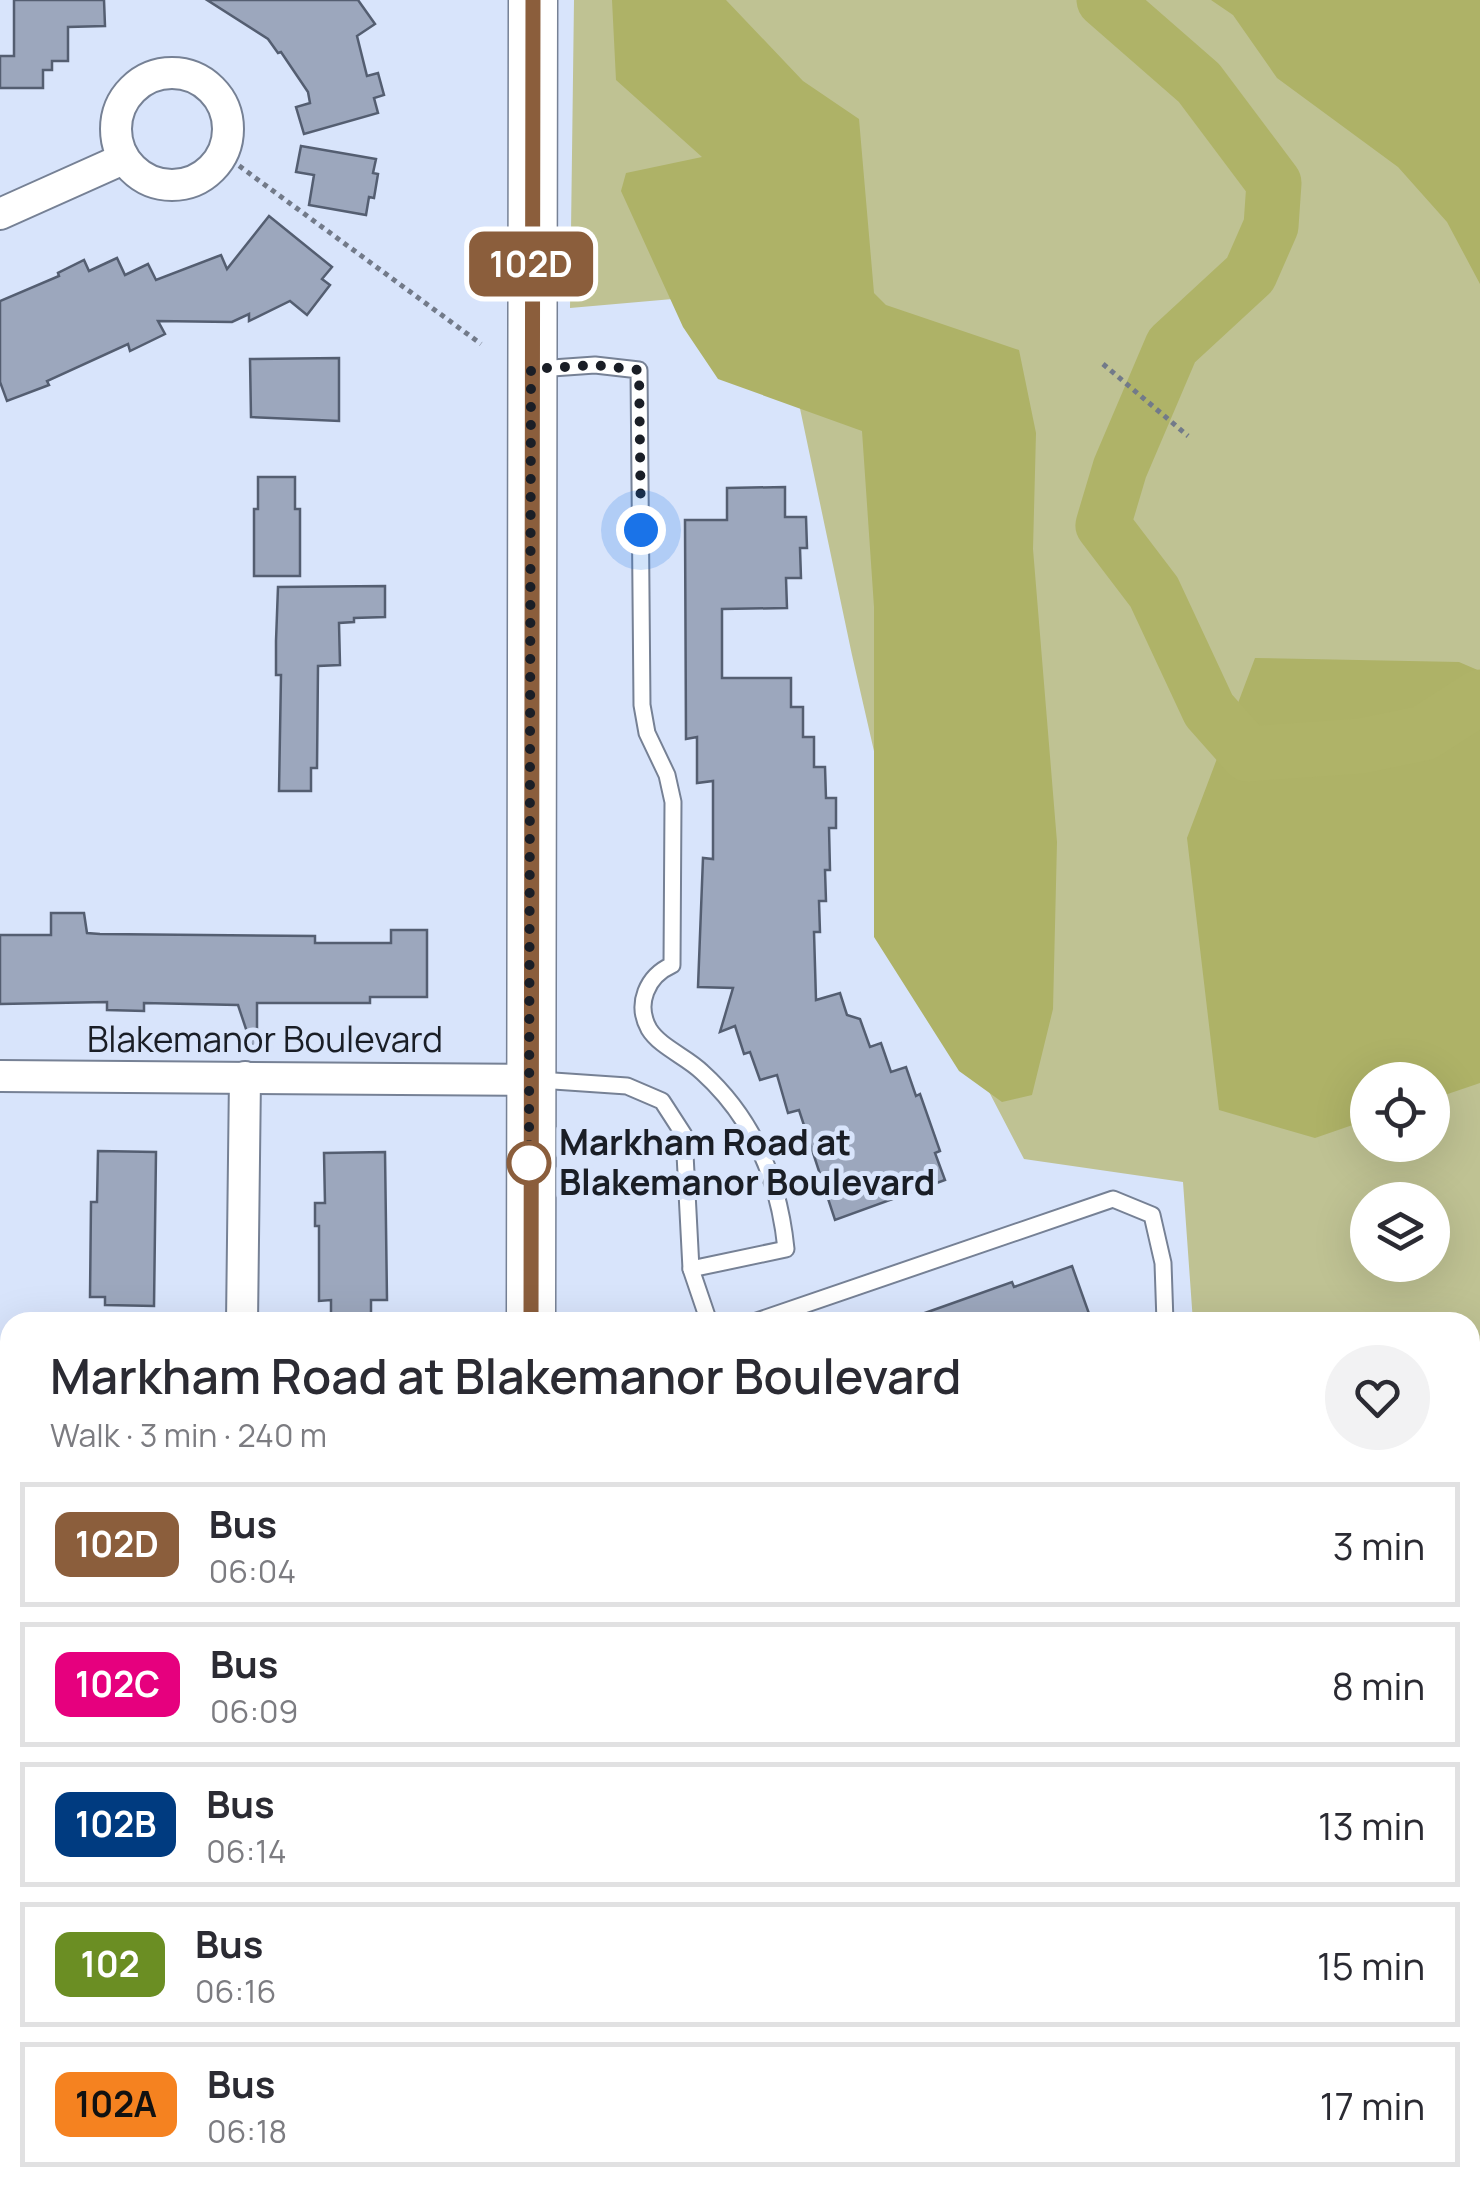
<!DOCTYPE html>
<html lang="en">
<head>
<meta charset="utf-8">
<style>
  :root { --surface:#fff; --page:#f2f2f3; --text:#2b2b33; --muted:#7c7c81; --line:#e1e1e2 }
  body { margin:0; font-family:Manrope,sans-serif; background:var(--page); color:var(--text); height:100vh; display:flex; flex-direction:column; font-size:38px; white-space:nowrap }
  * { box-sizing:border-box; margin:0 }
  p { font-size:32px; color:var(--muted) }
  .icon { flex:none; width:55px; height:55px; fill:none; stroke:currentColor; stroke-width:2; stroke-linecap:round; stroke-linejoin:round }
  .map { position:relative; flex:1; overflow:hidden }
  .sheet { position:absolute; left:0px; top:1312px; width:1480px; height:892px; display:flex; flex-direction:column; background:var(--surface); border-radius:30px 30px 0 0; box-shadow:0 10px 40px #0002 }
  .sheet>* { flex:none }
  .badge { padding:0 20px; border-radius:15px; font-size:35px; line-height:65px }
  .tools { position:absolute; left:1350px; top:1062px; display:grid; gap:20px }
  .tools a { display:grid; place-items:center; width:100px; height:100px; border-radius:50%; background:var(--surface); box-shadow:0 10px 40px #0002; font-size:50px }
  .you { position:absolute; width:50px; height:50px; margin:-25px; border:8px solid #fff; border-radius:50%; background:#1a73e8; box-shadow:0 0 0 15px #1a73e833 }
  .map>.badge { position:absolute; translate:-50% -50%; box-shadow:0 0 0 5px #fff }
  .round { display:grid; place-items:center; flex:none; width:105px; height:105px; border-radius:52px; background:var(--page) }
  .overview { display:flex; align-items:center; justify-content:space-between; height:170px; padding:0 50px }
  h1 { font-size:48px; font-weight:600; line-height:75px }
  ul { padding:0; list-style:none }
  li { display:flex; align-items:center; gap:30px; height:125px; margin:0 20px 15px; padding:0 30px; border:5px solid var(--line); border-radius:0px }
  li div { flex:1 }
  li b { display:block; font-size:38px }
  li em { font-style:normal }
  li .badge { min-width:110px; font-weight:700; text-align:center }
  .map>svg:first-child { display:block }
</style>
</head>
<body>
<div class="map">
<svg width="1480" height="2203" viewBox="0 0 1480 2203">
  <rect width="100%" height="100%" fill="#d8e4fb"/>
  <!-- green -->
  <g fill="#bfc293" fill-rule="evenodd">
    <path d="M 574,0 L 1480,0 L 1480,2203 L 1259,2203 L 1258,2195 L 1470,2195 L 1470,1322 L 1193,1322 L 1183,1182 L 1024,1159 L 923,965 L 852,655 L 775,290 L 570,308 ZM 1368,1080 L 1432,1080 L 1432,1145 L 1368,1145 ZM 1368,1200 L 1432,1200 L 1432,1265 L 1368,1265 Z"/>
    <polygon points="1047,2195 1163,2195 1164,2201 1048,2203"/>
  </g>
  <!-- forest -->
  <g fill="#aeb267">
    <polygon points="612,0 726,0 803,81 859,119 874,293 886,305 1019,350 1036,433 1033,549 1057,842 1053,1009 1032,1095 1002,1102 959,1071 874,937 874,607 862,431 718,379 683,327 621,191 626,173 702,157 616,80"/>
    <polygon points="1211,0 1480,0 1480,284 1447,222 1398,167 1277,78 1233,15"/>
    <polygon points="1255,658 1459,662 1480,671 1480,1083 1433,1099 1432,1080 1368,1080 1367,1120 1315,1138 1219,1110 1187,838"/>
  </g>
  <g fill="none" stroke-linecap="round" stroke-linejoin="round">
    <!-- river -->
    <polyline stroke="#afb368" stroke-width="55" points="1104,0 1199,83 1274,183 1271,226 1250,274 1172,346 1120,468 1103,525 1154,592 1209,710 1248,754 1361,746 1424,733 1480,697"/>
  </g>
  <!-- building -->
  <g fill="#9ca7bd" stroke="#545e71" stroke-width="2.5">
    <polygon points="14,0 104,0 105,26 68,27 68,61 52,61 52,70 43,70 43,88 0,88 0,56 14,56"/>
    <polygon points="207,0 358,0 375,24 357,36 367,76 378,73 384,95 374,98 378,113 304,134 296,107 310,103 308,92 281,52 278,53 268,39"/>
    <polygon points="301,146 376,159 373,173 378,174 374,198 369,197 366,215 309,205 314,175 296,172"/>
    <polygon points="269,216 332,267 322,279 330,285 307,315 290,301 249,321 249,314 232,322 158,321 165,334 130,351 128,344 47,381 49,385 7,401 0,382 0,301 59,276 58,273 84,260 89,271 117,258 125,275 148,264 156,280 221,255 227,269"/>
    <polygon points="339,358 339,421 251,417 250,359"/>
    <polygon points="258,477 295,477 295,509 300,509 300,576 254,576 254,509 258,509"/>
    <polygon points="785,487 785,517 806,517 807,548 800,548 801,578 786,578 787,608 722,609 722,678 791,678 791,707 803,707 803,737 814,737 814,767 825,767 826,798 836,798 836,828 829,828 830,870 825,870 826,901 819,901 820,932 814,932 816,1000 840,993 847,1015 860,1019 870,1047 881,1043 891,1072 906,1067 916,1096 920,1094 940,1151 935,1153 945,1180 835,1220 799,1110 788,1113 777,1075 760,1080 750,1052 744,1054 735,1026 720,1032 733,988 698,987 703,858 713,859 713,781 697,783 697,737 686,739 685,520 727,520 727,488"/>
    <polygon points="385,586 385,617 354,618 354,622 339,623 340,665 318,666 317,768 311,768 311,791 279,791 281,675 276,675 276,641 278,587"/>
    <polygon points="51,913 84,913 87,933 100,934 315,936 315,943 391,943 391,930 427,930 427,997 370,997 370,1003 257,1003 257,1049 253,1050 238,1005 144,1003 144,1011 107,1010 107,1002 0,1004 0,935 51,935"/>
    <polygon points="98,1151 156,1152 154,1306 105,1305 105,1297 90,1297 91,1202 97,1202"/>
    <polygon points="385,1152 387,1300 371,1300 371,1315 331,1315 331,1300 319,1301 319,1226 315,1226 315,1203 325,1203 324,1153"/>
    <polygon points="1072,1266 1092,1322 908,1322 908,1319 1012,1282 1014,1287"/>
  </g>
  <g fill="none" stroke-linecap="round" stroke-linejoin="round">
    <!-- lane casing -->
    <g stroke="#768195" stroke-width="19">
      <g id="lane">
        <path d="M 538,369 L 595,365 L 639,370 L 642,705 L 647,733 L 667,775 L 673,802 L 672,965 C 647,976 635,1004 649,1029 C 660,1047 687,1057 702,1072 C 754,1119 779,1180 786,1249 L 691,1269 L 684,1135 L 662,1101 L 627,1086 L 539,1080"/>
        <polyline points="691,1269 709,1322"/>
        <polyline points="754,1322 1113,1199 1152,1215 1163,1263 1165,1322"/>
        <polyline points="830,2195 832,2203"/>
        <polyline points="924,2203 925,2195"/>
      </g>
    </g>
    <!-- street casing -->
    <g stroke="#768195" stroke-width="34">
      <g id="street">
        <circle cx="172" cy="129" r="56"/>
        <polyline points="0,214 123,159"/>
        <polyline points="0,1076 530,1080"/>
        <polyline points="242,1322 245,1077"/>
        <polyline points="0,1908 10,1908"/>
        <polyline points="179,2203 183,2195"/>
      </g>
    </g>
    <!-- primary casing -->
    <g stroke="#768195" stroke-width="51">
      <g id="primary">
        <polyline points="531,1322 533,0"/>
        <polyline points="538,2195 539,2203"/>
      </g>
    </g>
    <!-- path -->
    <g stroke="#727a89" stroke-width="5" stroke-dasharray="5 5" stroke-linecap="butt">
      <polyline points="223,154 481,344"/>
      <polyline points="1103,364 1188,436"/>
      <polyline points="685,2195 686,2203"/>
    </g>
    <!-- lane -->
    <use href="#lane" stroke="#fff" stroke-width="15"/>
    <!-- street -->
    <use href="#street" stroke="#fff" stroke-width="30"/>
    <!-- primary -->
    <use href="#primary" stroke="#fff" stroke-width="48"/>
  </g>
  <g fill="none" stroke-linecap="round" stroke-linejoin="round">
    <!-- line casing -->
    <g stroke="#fff" stroke-width="22">
      <polyline id="line" points="531,1322 533,0"/>
    </g>
    <!-- line -->
    <use href="#line" stroke="#8b5e3c" stroke-width="15"/>
    <!-- walk -->
    <polyline stroke="#1a1e26" stroke-width="10" stroke-dasharray="0 18" points="529,1163 531,369 595,365 639,370 641,530"/>
  </g>
  <!-- markers -->
  <circle fill="#fff" stroke="#8b5e3c" stroke-width="5" cx="529" cy="1163" r="20"/>
  <g text-anchor="middle" stroke-width="10" stroke-linejoin="round" paint-order="stroke">
    <!-- street labels -->
    <g font-size="35" fill="#1a1e26" stroke="#d8e4fb">
      <text x="265" y="1052">Blakemanor Boulevard</text>
    </g>
    <!-- stop labels -->
    <g font-size="35" font-weight="bold" fill="#1a1e26" stroke="#d8e4fb" text-anchor="start">
      <text x="559" y="1155">Markham Road at<tspan x="559" dy="40">Blakemanor Boulevard</tspan></text>
    </g>
  </g>
</svg>
<div class="tools">
<a><svg class="icon" aria-label="locate" viewBox="0 0 24 24"><circle cx="12" cy="12" r="6"/><path d="M12 2v4M12 18v4M2 12h4M18 12h4"/></svg></a>
<a><svg class="icon" aria-label="layers" viewBox="0 0 24 24"><path d="M12 4l9 5-9 5-9-5zM3 14l9 5 9-5"/></svg></a>
</div>
<div class="you" style="left:641px;top:530px"></div>
<b class="badge" style="left:531px;top:264px;background:#8b5e3c;color:#fff">102D</b>
<section class="sheet">
<div class="overview"><div><h1>Markham Road at Blakemanor Boulevard</h1><p>Walk · 3 min · 240 m</p></div><a class="round"><svg class="icon" aria-label="heart" viewBox="0 0 24 24"><path d="M12 20l-8-8c-3-5 5-10 8-4 3-6 11-1 8 4z"/></svg></a></div>
<ul>
<li><span class="badge" style="background:#8b5e3c;color:#fff">102D</span><div><b>Bus</b><p>06:04</p></div><em>3 min</em></li>
<li><span class="badge" style="background:#e6007e;color:#fff">102C</span><div><b>Bus</b><p>06:09</p></div><em>8 min</em></li>
<li><span class="badge" style="background:#003b80;color:#fff">102B</span><div><b>Bus</b><p>06:14</p></div><em>13 min</em></li>
<li><span class="badge" style="background:#6b8e23;color:#fff">102</span><div><b>Bus</b><p>06:16</p></div><em>15 min</em></li>
<li><span class="badge" style="background:#f58220;color:#111">102A</span><div><b>Bus</b><p>06:18</p></div><em>17 min</em></li>
</ul>
</section>
</div>
</body>
</html>
